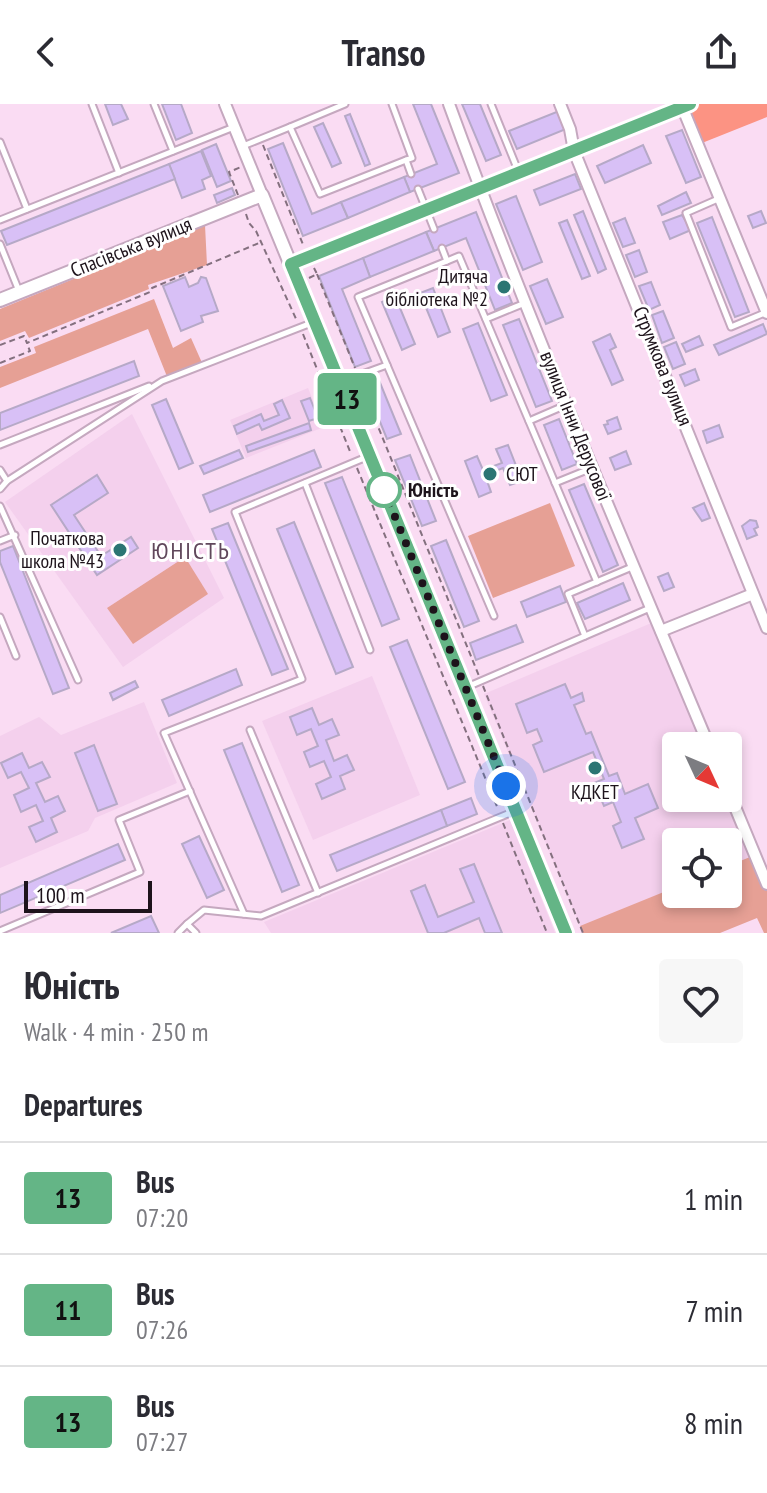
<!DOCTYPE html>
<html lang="en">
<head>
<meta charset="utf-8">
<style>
  :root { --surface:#fff; --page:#f7f7f7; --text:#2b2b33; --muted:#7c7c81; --line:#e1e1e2 }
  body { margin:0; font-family:"PT Sans Narrow",sans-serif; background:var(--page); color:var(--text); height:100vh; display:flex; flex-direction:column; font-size:30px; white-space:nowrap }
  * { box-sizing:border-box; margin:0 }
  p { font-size:26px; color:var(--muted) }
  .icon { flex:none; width:44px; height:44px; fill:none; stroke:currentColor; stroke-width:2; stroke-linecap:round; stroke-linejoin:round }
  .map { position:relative; height:829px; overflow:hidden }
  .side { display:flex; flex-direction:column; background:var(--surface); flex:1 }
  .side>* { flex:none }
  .badge { padding:0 16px; border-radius:6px; font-size:28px; line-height:52px }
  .needle { width:52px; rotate:134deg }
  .fabs { position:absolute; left:662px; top:628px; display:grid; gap:16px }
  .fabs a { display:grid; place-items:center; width:80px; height:80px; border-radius:8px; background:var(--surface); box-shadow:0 4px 12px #0003; font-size:40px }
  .scale { position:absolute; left:24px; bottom:20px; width:128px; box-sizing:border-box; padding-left:8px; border:4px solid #1d131b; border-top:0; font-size:22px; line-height:28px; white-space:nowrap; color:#1d131b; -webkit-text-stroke:6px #fff; paint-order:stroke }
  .you { position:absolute; width:40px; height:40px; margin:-20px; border:6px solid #fff; border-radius:50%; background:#1a73e8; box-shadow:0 0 0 12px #1a73e833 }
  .map>.badge { position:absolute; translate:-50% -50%; box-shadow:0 0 0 4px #fff }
  h2 { padding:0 24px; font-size:30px; line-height:72px }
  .round { display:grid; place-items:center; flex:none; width:84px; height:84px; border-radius:8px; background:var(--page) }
  .head { display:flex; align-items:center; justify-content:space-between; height:136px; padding:0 24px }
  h1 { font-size:38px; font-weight:800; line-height:60px }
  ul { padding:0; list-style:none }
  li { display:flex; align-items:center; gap:24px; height:112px; padding:0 24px; border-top:2px solid var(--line) }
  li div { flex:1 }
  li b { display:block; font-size:30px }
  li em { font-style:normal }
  li .badge { min-width:88px; font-weight:700; text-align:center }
  header { display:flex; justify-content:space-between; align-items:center; height:104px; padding:0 24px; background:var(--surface); font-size:36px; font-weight:800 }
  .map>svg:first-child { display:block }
</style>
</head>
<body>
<header><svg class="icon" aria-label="back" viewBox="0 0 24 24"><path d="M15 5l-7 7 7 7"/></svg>Transo<svg class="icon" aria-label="share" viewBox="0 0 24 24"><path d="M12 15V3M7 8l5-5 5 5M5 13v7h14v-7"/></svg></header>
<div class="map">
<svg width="767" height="829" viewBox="0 0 767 829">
  <rect width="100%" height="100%" fill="#fadcf3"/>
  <!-- built -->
  <g fill="#f4d0ed" fill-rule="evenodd">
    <polygon points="308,284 324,323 246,354 230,316"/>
    <polygon points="132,310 224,494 123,563 5,398"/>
    <path d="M 656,517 L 709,642 L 676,642 L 676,694 L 728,694 L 755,751 L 720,829 L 583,829 L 484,590 ZM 676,738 L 728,738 L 728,790 L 676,790 Z"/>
    <polygon points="372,572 420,691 313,736 262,617"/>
    <polygon points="144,598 177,679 95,714 88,727 0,764 0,632 39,613 61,631"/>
    <polygon points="510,716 555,829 271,829 264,818"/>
  </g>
  <!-- green -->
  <g fill="#e6a095">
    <polygon points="205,121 207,161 148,181 149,185 29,234 25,227 0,237 0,205"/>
    <polygon points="154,195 173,244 191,234 203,261 168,275 148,225 0,284 0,263 36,249 34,243"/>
    <polygon points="550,399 575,462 493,494 468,432"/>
    <polygon points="185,453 208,490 133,540 107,504"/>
    <polygon points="755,751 767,780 767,829 764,829 757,814 720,829 583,829 580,822 676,783 676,790 728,790 728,762"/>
  </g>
  <!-- forest -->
  <polygon fill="#fc9383" points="690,0 767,0 767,13 697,41 682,3"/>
  <!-- building -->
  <g fill="#d8c0f6" stroke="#b6a9c7" stroke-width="2">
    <polygon points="105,0 121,0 128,15 113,21"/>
    <polygon points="162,0 181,0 192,29 176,36"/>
    <polygon points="413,0 431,0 459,69 410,88 404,73 437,60"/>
    <polygon points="462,0 480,0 501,51 486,57"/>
    <polygon points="559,7 566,25 517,45 509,27"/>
    <polygon points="350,10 370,60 365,62 345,12"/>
    <polygon points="323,19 341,59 332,63 314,23"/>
    <polygon points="682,26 701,73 686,79 666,32"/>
    <polygon points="283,39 312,110 341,98 348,114 303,132 268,45"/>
    <polygon points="216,40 231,77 217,83 202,46"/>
    <polygon points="643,41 651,59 605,79 597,62"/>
    <polygon points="201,47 211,72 202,76 205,85 182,94 169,60"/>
    <polygon points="169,60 175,75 7,141 1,127"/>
    <polygon points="575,70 581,85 540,101 534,86"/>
    <polygon points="404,73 410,88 348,114 341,98"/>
    <polygon points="232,84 235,91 217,99 214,91"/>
    <polygon points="686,88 691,99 662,111 658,102"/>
    <polygon points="516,92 542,158 523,166 496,100"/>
    <polygon points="583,107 606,165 598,169 574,111"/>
    <polygon points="761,107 766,119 753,124 748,112"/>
    <polygon points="476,108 512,199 495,206 466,134 434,147 426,128"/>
    <polygon points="682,111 691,126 670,135 663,118"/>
    <polygon points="712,113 749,208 735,213 697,119"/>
    <polygon points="625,114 635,139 623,143 613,119"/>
    <polygon points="567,116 590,172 582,175 559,119"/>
    <polygon points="426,128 434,147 370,173 363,154"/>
    <polygon points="639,146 647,168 635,173 626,151"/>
    <polygon points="363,154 370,173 342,185 371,257 355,263 319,172"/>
    <polygon points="185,173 189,183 198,179 201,173 206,174 218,207 201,212 203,218 181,227 163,182"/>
    <polygon points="547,175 563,213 546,220 530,182"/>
    <polygon points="651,178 660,201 649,206 639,182"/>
    <polygon points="433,184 450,228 438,233 420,189"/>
    <polygon points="395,192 415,240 402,246 382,198"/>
    <polygon points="663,207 674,234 662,239 652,211"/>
    <polygon points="519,215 552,297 536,303 503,221"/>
    <polygon points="478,219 507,291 491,297 463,225"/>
    <polygon points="763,220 767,230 719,251 714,241"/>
    <polygon points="610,230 616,243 610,246 623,276 612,281 593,238"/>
    <polygon points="699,232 703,241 686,248 682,240"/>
    <polygon points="676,238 685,260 673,265 664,243"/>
    <polygon points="134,257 139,272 0,326 0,309"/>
    <polygon points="695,265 699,276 685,282 680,271"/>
    <polygon points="376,269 401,330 387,335 362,274"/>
    <polygon points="310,294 318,314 309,317 301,297"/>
    <polygon points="166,295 193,359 179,365 152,301"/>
    <polygon points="282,296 290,314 262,326 259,320 237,330 234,322 261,310 264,317 279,311 274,300"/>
    <polygon points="617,313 621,325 608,330 604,321 608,320 607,317"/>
    <polygon points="559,315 577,360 562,366 544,321"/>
    <polygon points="309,319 311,326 248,348 246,342"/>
    <polygon points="719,321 723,333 707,339 703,327"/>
    <polygon points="508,341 522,377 510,381 503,364 485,371 491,388 479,393 465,357 477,352 483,366 502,359 496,345"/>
    <polygon points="239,346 243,354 204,370 200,362"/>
    <polygon points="314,346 321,363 210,408 203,391"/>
    <polygon points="626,347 631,360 615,366 610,354"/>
    <polygon points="410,351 436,417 422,422 395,356"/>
    <polygon points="97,371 108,389 74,411 101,452 131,433 138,444 97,471 51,401"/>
    <polygon points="342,373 399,515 382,522 325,379"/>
    <polygon points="584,380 618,461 603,468 569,386"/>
    <polygon points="704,399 710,414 702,417 693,404"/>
    <polygon points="750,416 756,417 758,423 754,425 757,431 747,435 742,422"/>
    <polygon points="294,418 353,563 336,570 277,425"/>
    <polygon points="228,419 288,565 272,571 212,425"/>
    <polygon points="446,436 479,517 464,523 431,442"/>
    <polygon points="13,442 69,584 53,590 0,458 0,447"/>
    <polygon points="668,469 674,483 664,487 658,473"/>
    <polygon points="623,479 630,496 585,515 577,499"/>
    <polygon points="560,482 566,498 527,513 521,498"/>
    <polygon points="516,521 523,538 476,556 470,539"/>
    <polygon points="407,536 465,678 448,685 390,543"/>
    <polygon points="236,565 242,581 169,612 162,596"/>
    <polygon points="135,577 138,583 113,596 110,589"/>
    <polygon points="565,580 571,594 582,589 584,597 574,601 586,630 591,628 609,672 617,669 625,690 648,680 658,704 635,714 644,735 622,744 613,722 621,718 613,698 604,702 594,679 604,675 593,648 544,668 533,641 542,637 537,625 527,629 516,600"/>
    <polygon points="312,604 319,621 332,615 339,631 326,636 334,657 347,651 354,666 340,672 345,685 322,695 316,680 331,673 324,657 310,663 304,648 318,642 311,625 297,631 290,613"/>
    <polygon points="242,639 299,781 282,788 224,646"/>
    <polygon points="94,641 117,700 98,707 75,649"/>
    <polygon points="22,649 29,664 42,658 50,673 36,679 45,698 58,692 65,707 51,714 57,728 36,738 29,723 43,717 36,701 21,708 14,691 29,684 21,668 8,674 1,659"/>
    <polygon points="471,694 477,710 447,722 441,706"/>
    <polygon points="441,706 447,722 337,767 330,751"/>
    <polygon points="199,732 224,786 207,794 182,740"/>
    <polygon points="118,740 125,756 0,809 0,791"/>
    <polygon points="474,760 502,829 485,829 479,814 444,829 428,829 411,787 425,781 438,813 474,798 460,765"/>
    <polygon points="151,812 159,829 111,829"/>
  </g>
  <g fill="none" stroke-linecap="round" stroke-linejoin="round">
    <!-- service casing -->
    <g stroke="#c5a8bf" stroke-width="9">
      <g id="service">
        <polyline points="92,0 119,69"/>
        <polyline points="154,0 173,47"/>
        <polyline points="392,0 412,54 406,56 411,70"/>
        <polyline points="491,0 519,69"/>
        <polyline points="290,23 345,0"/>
        <polyline points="0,38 27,105"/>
        <polyline points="243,42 290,23 320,90 406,56"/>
        <polyline points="418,85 434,125"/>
        <polyline points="718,95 686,109 731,223 767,208"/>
        <polyline points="0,116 234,23"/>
        <polyline points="0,140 19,187"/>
        <polyline points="442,144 447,157 358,193 494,512"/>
        <polyline points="447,157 459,152 597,478"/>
        <polyline points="486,215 525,199"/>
        <polyline points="340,278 387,261"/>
        <polyline points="529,317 566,301"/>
        <polyline points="0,341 149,282"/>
        <polyline points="0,366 7,377"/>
        <polyline points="305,379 370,546"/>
        <polyline points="555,379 592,364"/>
        <polyline points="0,385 7,377 162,277 314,218"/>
        <polyline points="0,402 78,576"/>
        <polyline points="0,437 15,431"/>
        <polyline points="0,513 16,552"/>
        <polyline points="585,532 568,490 632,463"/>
        <polyline points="467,583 650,504"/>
        <polyline points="250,626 318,789"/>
        <polyline points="244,810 164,629 302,575 235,408 369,352"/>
        <polyline points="187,820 204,806 261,812 515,707"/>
        <polyline points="0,827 140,768 119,716 190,687"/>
        <polyline points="178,829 187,820 196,829"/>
      </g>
    </g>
    <!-- minor casing -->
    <g stroke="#c5a8bf" stroke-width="14">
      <g id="minor">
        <polyline points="225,0 262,91"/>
        <path d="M 449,0 C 528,217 620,429 709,642"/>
        <polyline points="560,0 570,25 574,47 767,524"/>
        <polyline points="681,0 767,209"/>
        <polyline points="661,527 753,490"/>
        <polyline points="728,686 767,780"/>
      </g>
    </g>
    <!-- tertiary casing -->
    <g stroke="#c5a8bf" stroke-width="16">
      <g id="tertiary">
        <polyline points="291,160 690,0"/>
        <polyline points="0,196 262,91 566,829"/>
      </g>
    </g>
    <!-- path -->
    <g stroke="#84707f" stroke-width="2" stroke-dasharray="6 4" stroke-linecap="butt">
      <polyline points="263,41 304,143"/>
      <polyline points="238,91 229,68 241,63"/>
      <polyline points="246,110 249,119 256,127 297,217"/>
      <polyline points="317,170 355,264"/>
      <polyline points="309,174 317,170 314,164"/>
      <polyline points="303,230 351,350"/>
      <polyline points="0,241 24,232 27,239 150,188 152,184 259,139"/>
      <polyline points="0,259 30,247 27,240"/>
      <polyline points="360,278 479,572"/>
      <polyline points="357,364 498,705"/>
      <polyline points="483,582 583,829"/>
      <polyline points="503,719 547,829"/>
    </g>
    <!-- service -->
    <use href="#service" stroke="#fff" stroke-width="5"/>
    <!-- minor -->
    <use href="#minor" stroke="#fff" stroke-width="10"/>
    <!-- tertiary -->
    <use href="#tertiary" stroke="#fff" stroke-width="12"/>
  </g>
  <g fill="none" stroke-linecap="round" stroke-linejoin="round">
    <!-- line casing -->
    <g stroke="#fff" stroke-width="18">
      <polyline id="line" points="566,829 291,160 690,0"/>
    </g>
    <!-- line -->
    <use href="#line" stroke="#64b586" stroke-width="12"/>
    <!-- walk -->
    <polyline stroke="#1d131b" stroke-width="8" stroke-dasharray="0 14.4" points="384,386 506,682"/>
  </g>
  <!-- markers -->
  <g fill="#2b7573" stroke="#fff" stroke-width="3">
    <circle cx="504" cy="183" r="8"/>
    <circle cx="490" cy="370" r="8"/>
    <circle cx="120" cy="446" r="8"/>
    <circle cx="595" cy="664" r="8"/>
  </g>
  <circle fill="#fff" stroke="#64b586" stroke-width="4" cx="384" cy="386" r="16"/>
  <g text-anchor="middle" stroke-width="6" stroke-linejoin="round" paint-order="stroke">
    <!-- street labels -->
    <g font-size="20" fill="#1d131b" stroke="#fff">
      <text transform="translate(131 143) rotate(-22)" y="7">Спасівська вулиця</text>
      <text transform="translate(663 262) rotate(68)" y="7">Струмкова вулиця</text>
      <text transform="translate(576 322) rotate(68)" y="7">вулиця Інни Дерусової</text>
    </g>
    <!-- poi labels -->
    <g font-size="20" fill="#1d131b" stroke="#fff" text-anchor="end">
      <text x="488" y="179">Дитяча<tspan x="488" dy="23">бібліотека №2</tspan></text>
      <text x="506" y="377" text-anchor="start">СЮТ</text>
      <text x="104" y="441">Початкова<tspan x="104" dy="23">школа №43</tspan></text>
      <text x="595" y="695" text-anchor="middle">КДКЕТ</text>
    </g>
    <!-- stop labels -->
    <g font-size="20" font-weight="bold" fill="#1d131b" stroke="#fff" text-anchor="start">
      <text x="408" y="393">Юність</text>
    </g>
    <!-- quarter labels -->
    <g font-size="24" letter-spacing="2" fill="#60475b" stroke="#fff">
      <text x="191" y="455">ЮНІСТЬ</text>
    </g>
  </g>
</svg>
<div class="fabs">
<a><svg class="needle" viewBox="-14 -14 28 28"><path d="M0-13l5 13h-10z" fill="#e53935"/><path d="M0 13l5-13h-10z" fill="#7c7c81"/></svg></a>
<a><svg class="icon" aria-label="locate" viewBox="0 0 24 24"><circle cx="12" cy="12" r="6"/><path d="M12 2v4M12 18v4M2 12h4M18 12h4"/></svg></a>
</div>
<div class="scale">100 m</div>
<div class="you" style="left:506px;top:682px"></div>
<b class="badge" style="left:347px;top:295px;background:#64b586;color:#111">13</b>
</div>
<section class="side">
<div class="head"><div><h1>Юність</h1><p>Walk · 4 min · 250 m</p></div><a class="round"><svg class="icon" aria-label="heart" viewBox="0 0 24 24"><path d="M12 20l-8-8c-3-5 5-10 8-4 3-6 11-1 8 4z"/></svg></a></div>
<h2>Departures</h2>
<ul>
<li><span class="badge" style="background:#64b586;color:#111">13</span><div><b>Bus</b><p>07:20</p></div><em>1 min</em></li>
<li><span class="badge" style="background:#64b586;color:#111">11</span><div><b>Bus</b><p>07:26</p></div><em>7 min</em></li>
<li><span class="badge" style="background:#64b586;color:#111">13</span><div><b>Bus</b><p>07:27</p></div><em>8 min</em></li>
</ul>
</section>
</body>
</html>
